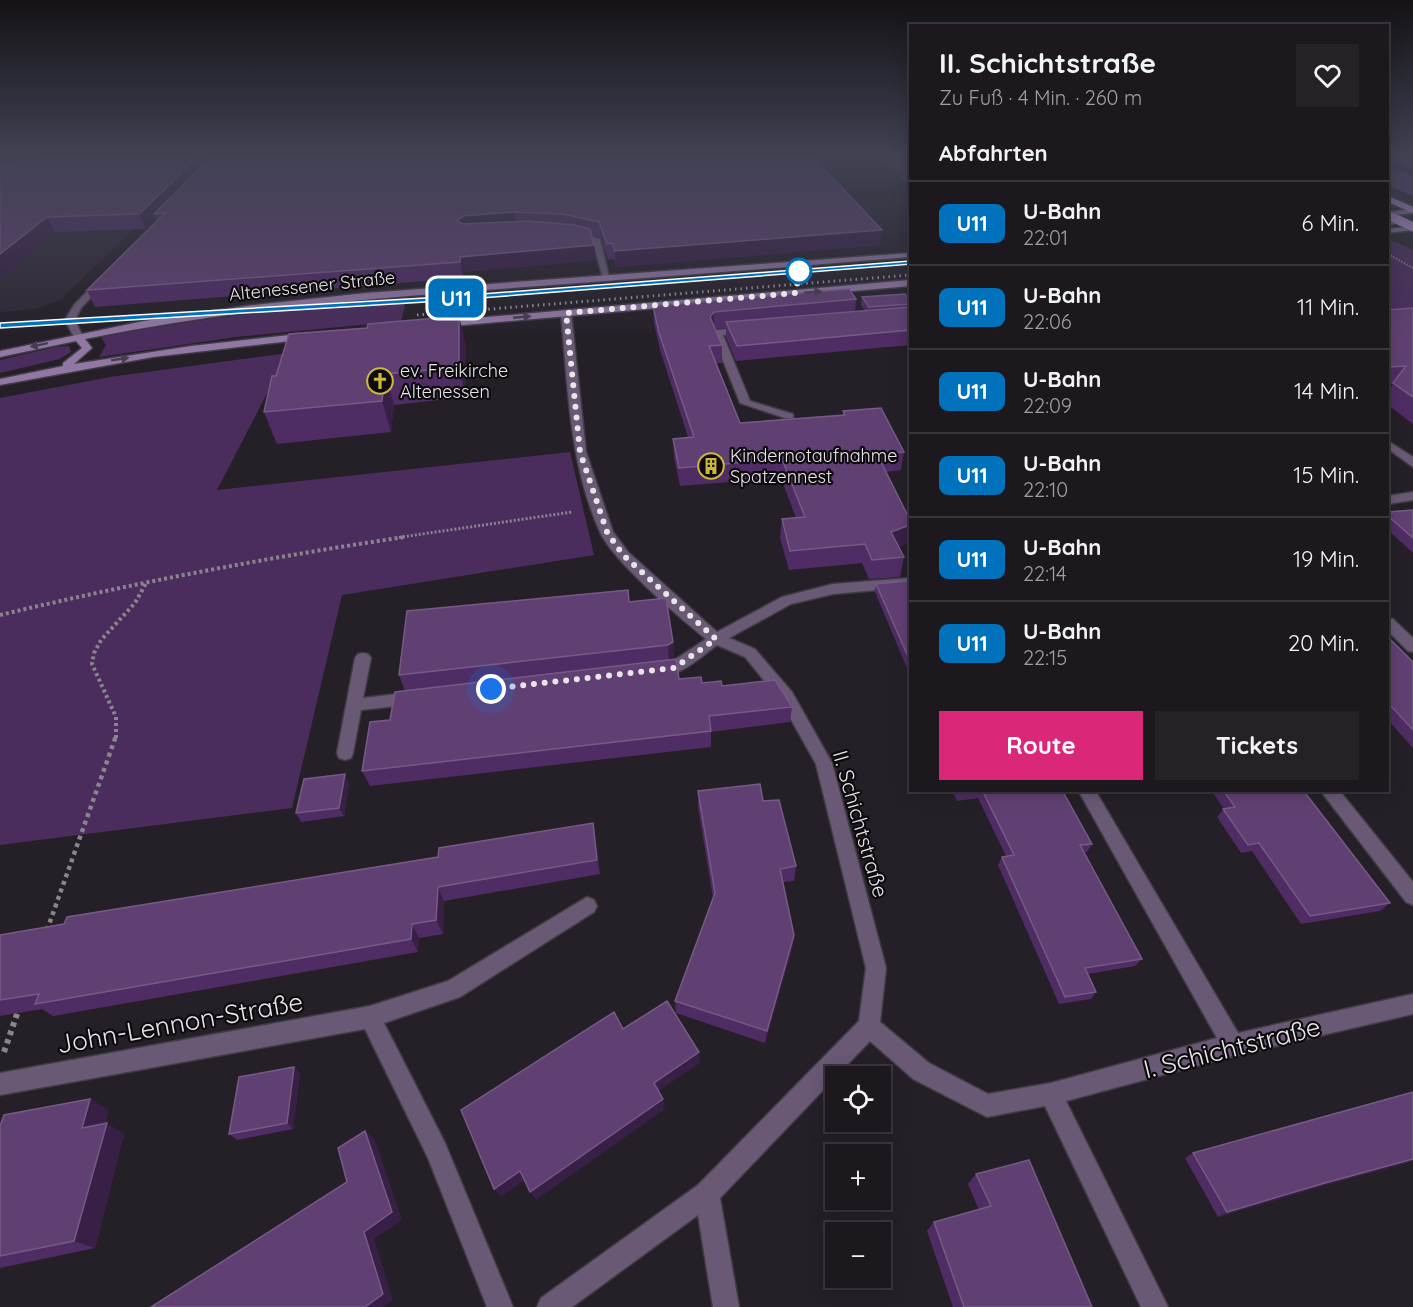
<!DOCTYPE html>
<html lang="de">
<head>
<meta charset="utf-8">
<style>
  :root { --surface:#1c181e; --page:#252127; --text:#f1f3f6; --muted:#a0a0a4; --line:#3a373c; --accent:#db2777 }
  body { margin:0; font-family:Quicksand,sans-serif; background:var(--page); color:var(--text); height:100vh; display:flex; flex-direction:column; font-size:22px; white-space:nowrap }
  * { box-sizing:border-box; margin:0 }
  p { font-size:20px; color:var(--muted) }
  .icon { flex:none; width:33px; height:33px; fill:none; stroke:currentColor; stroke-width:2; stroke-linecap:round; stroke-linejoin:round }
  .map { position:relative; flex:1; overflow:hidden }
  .side { position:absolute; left:909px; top:24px; width:480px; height:768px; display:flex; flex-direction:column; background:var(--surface); border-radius:0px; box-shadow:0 3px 15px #0003,0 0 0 2px var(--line) }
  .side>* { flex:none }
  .badge { padding:0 12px; border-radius:9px; font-size:21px; line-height:39px }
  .controls { position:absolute; left:825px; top:1066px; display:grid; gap:12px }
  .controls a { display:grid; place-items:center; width:66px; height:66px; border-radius:0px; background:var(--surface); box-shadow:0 3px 15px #0003,0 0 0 2px var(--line); font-size:30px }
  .you { position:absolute; width:30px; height:30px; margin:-15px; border:4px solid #fff; border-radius:50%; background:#1a73e8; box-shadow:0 0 0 9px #1a73e833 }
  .map>.badge { position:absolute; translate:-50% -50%; box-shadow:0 0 0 3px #fff }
  h2 { padding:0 30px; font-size:22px; line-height:54px }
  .round { display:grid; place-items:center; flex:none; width:63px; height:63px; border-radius:0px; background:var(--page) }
  .headline { display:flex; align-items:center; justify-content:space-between; height:102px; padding:0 30px }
  h1 { font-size:28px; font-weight:700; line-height:45px }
  .action { display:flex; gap:12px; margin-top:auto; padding:12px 30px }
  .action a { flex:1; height:69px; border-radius:0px; background:var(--accent); color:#fff; font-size:24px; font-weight:700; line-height:69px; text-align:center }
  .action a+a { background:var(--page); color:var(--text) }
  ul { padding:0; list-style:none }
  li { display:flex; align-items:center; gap:18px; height:84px; padding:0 30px; border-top:2px solid var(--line) }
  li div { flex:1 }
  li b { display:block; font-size:22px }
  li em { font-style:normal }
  li .badge { min-width:66px; font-weight:700; text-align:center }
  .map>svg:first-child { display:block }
</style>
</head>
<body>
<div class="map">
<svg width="1413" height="1307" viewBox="0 0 1413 1307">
  <rect width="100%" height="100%" fill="#252028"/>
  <!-- built -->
  <polygon fill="#302835" points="169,196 60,300 35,309 0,312 0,203"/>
  <!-- green -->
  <g fill="#4a2d5d">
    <polygon points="1394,241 1413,250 1413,312 1388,313 1388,242"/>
    <path d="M 407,298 L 401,321 L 236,337 L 99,357 L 106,345 L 101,337 C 203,318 304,306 407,298 Z"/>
    <polygon points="69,346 71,352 60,359 0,373 0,360 56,347"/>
    <polygon points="288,353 217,490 570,452 594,555 342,595 292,808 0,845 0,398 110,377"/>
  </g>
  <!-- forest -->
  <polygon fill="#603b79" points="1388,166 1413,176 1413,196 1388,185"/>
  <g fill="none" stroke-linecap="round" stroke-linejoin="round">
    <!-- lane casing -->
    <g stroke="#403c43" stroke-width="3">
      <polygon id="lane" points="574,232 600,239 610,281 603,279 593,242 571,236 571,232"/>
    </g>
    <!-- street casing -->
    <g stroke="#403c43" stroke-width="3">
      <g id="street">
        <polygon points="100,278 107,280 81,308 75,320 83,337 75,339 65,320 74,305"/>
        <path d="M 566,310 L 571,313 L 586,452 L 613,532 L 628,552 L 717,632 L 782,597 L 833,584 L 910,578 L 910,587 L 833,594 L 791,604 L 729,638 L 755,649 L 792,692 L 832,763 L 886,968 L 880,1022 L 929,1063 L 988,1094 L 1051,1083 L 1217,1038 L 1078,790 L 1095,790 L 1238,1033 L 1413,994 L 1413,1014 L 1233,1056 L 1066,1101 L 1168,1307 L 1141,1307 L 1045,1106 L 987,1117 L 913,1079 L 870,1041 L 720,1198 L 739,1307 L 713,1307 L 698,1215 L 572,1307 L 537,1307 L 541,1298 L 698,1185 L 859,1021 L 866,968 L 816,764 L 780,700 L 745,657 L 717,645 C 699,658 677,681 653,674 L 650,670 L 653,666 L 670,663 L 706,639 C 679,617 614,562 600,532 C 569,463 568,387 561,313 Z"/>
        <polygon points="746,328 749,329 749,333 723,335 750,401 793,414 793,418 785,418 740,403 712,333 717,330"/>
        <polygon points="1388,441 1413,457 1413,467 1388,449"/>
        <polygon points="1413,492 1413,500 1388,504 1388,496"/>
        <polygon points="1388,618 1393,619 1413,638 1413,652 1408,651 1388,631"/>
        <polygon points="363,653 368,654 371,658 363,698 414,692 420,694 422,698 420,702 414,704 361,710 353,753 351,758 345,760 339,758 337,753 355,658 358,654"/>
        <polygon points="1320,790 1339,790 1413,882 1413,905 1406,902"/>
        <polygon points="587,897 594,900 597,906 594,912 460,997 384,1023 445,1143 513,1307 487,1307 428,1158 365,1029 0,1095 0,1073 370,1006 448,981"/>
      </g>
    </g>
    <!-- secondary casing -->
    <g stroke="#403c43" stroke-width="3">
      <g id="secondary">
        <polygon points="1413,209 1413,213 1388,216 1388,212"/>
        <polygon points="1413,226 1413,230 1388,233 1388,229"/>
        <path d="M 910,253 L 910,257 C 777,268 645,278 512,288 C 369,298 226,310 85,339 L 92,348 L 74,364 L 191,346 L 307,333 L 312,336 L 307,339 L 153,357 L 0,385 L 0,379 L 63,366 L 63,363 L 82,348 L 76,341 L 0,357 L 0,351 L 144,321 L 253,305 L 366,293 Z"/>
        <polygon points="910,280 910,286 441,327 436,324 441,321"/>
      </g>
    </g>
    <!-- highway casing -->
    <g stroke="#403c43" stroke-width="3">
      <polygon id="highway" points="1388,196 1413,207 1413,213 1388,202"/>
    </g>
    <!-- path-far4 -->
    <polyline stroke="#89858c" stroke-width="2" stroke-dasharray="1.5 1.5" stroke-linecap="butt" points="1388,254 1413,268"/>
    <!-- path-far3 -->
    <polyline stroke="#89858c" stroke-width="3" stroke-dasharray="2 2" stroke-linecap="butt" points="395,538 572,512"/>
    <!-- path-far2 -->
    <g stroke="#89858c" stroke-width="4" stroke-dasharray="3 3" stroke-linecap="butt">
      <path d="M 0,615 C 134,583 269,557 405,537"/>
      <polyline points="116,738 116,717 92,664 94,653 101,640 135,603 146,583"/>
    </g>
    <!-- path-far1 -->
    <polyline stroke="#89858c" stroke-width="4.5" stroke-dasharray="4 4" stroke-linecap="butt" points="47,930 116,736"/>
    <!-- path -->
    <polyline stroke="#89858c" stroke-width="6" stroke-dasharray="4.5 4.5" stroke-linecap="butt" points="4,1052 19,1008"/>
    <!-- lane -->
    <use href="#lane" fill="#695975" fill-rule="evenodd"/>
    <!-- street -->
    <use href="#street" fill="#695975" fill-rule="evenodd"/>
    <!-- secondary -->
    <use href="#secondary" fill="#9177a4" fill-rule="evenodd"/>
    <!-- highway -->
    <use href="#highway" fill="#cca3ea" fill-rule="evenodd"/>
    <!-- tram -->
    <polyline stroke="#979399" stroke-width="1.5" points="1388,224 1413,222"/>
    <!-- rail -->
    <g stroke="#979399" stroke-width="3" stroke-dasharray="1.5 4" stroke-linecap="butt">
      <polyline points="420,301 910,263"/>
      <polyline points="417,315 910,275"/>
    </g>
    <!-- highway-bridge casing -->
    <g stroke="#403c43" stroke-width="10" stroke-linecap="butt">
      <polyline id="highway-bridge" points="1388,215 1413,227"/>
    </g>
    <!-- highway-bridge -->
    <use href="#highway-bridge" stroke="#cca3ea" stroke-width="9"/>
  </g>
  <!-- wall -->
  <g fill="#4f2c64" fill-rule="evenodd">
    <path d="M 51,154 L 52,156 L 59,155 L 54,154 L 821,154 L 820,165 L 880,245 L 616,267 L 614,259 L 608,259 L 600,237 L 591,235 L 596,260 L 463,272 L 463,278 L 95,307 L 87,290 L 157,221 L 156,218 L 146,229 L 55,232 L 0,278 ZM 207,155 L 213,155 L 209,159 Z"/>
    <polygon points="876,154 910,154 910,186"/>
    <polygon points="1388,154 1413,154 1413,169 1388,161"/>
    <polygon points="862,297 910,301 910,345 736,361 726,337 726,328 715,329 722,345 722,363 716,363 740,423 843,415 843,411 904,452 901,470 886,472 910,520 910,532 908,543 899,547 904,557 900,577 869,579 862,563 789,570 780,538 782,519 796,518 781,478 680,486 674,457 673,439 688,437 660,350 654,323 653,306 856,299 855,312 865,311 861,305"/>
    <polygon points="1413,308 1413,424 1388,405 1388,392 1393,384 1388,384 1388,310"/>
    <polygon points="466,345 466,397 394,405 391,432 277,444 264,412 276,376"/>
    <polygon points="1413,510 1413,553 1388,530 1388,512"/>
    <polygon points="876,584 910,586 910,675 875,592"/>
    <polygon points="1388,637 1413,662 1413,748 1388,720"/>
    <polygon points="673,642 674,658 671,660 679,679 722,686 792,707 790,722 711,732 711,747 370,786 362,771 405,691 399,675"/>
    <polygon points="349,783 344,816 301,822 296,813"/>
    <polygon points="952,790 1062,790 1092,844 1087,852 1083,852 1142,959 1135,966 1088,974 1096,992 1091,999 1059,1004 998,865 1002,857 1006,856 978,798 957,801"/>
    <polygon points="1211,790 1303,790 1390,903 1380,911 1301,924 1252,851 1241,853 1217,817 1224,809"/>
    <polygon points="698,791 763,801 796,866 794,881 782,882 794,935 792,949 765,1043 676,1013 675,1001 713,898 698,807"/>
    <polygon points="593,823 600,874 444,901 443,934 419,938 418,952 53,1016 42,1009 0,1016 0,935 438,857"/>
    <polygon points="300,1073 293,1129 237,1140 229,1134"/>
    <polygon points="1413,1092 1413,1161 1315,1188 1218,1217 1185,1158 1193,1153"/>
    <polygon points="90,1099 108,1110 105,1124 124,1134 95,1248 0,1268 0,1126"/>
    <polygon points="976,1174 1092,1307 953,1307 927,1231 934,1222 979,1210 968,1184"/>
  </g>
  <!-- shaded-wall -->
  <g fill="#381f46">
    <polygon points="23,154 51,154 56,163 0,174 0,159"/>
    <polygon points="201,154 207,154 210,163 154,214 156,218 146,229 139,214"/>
    <polygon points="514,212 516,227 466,231 457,221 463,216"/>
    <polygon points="47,217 55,232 0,278 0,254"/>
    <polygon points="882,230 880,245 616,267 615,251"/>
    <polygon points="594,245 596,260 463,272 463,278 460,262 460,257"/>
    <polygon points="714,312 714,329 710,317"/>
    <polygon points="459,316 466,345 466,397 459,367"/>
    <polygon points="385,374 394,405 391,432 382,401"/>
    <polygon points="910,525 910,532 908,543 888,551 891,532"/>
    <polygon points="673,642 674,658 669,661 668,645"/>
    <polygon points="345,774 349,783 344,816 339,808"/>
    <polygon points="593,823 595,837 600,874 597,860"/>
    <polygon points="438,887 444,901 443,934 436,920"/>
    <polygon points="412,924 419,938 418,952 411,939"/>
    <polygon points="794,935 792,949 765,1043 767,1031"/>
    <polygon points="699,1052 700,1063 655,1093 654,1083"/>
    <polygon points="294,1067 300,1073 293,1129 287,1123"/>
    <polygon points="90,1099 108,1110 101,1138 82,1128"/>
    <polygon points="663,1099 665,1109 536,1200 530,1192"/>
    <polygon points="107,1123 124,1134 95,1248 74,1241"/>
    <polygon points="365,1131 375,1140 402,1220 374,1239 393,1300 383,1307 365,1307 364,1232"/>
    <polygon points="1413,1159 1413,1161 1315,1188 1218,1217 1227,1212 1325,1183"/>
    <polygon points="520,1171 526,1179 501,1197 494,1189"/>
  </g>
  <!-- building -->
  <g fill="#604072" stroke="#755a85" stroke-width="1.5">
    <polygon points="0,154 23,154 0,159"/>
    <polygon points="64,154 201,154 139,214 47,217 0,254 0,166"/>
    <polygon points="214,154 810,154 882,230 615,251 612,243 607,244 599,222 563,214 514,212 463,216 457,221 463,224 528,221 575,225 590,229 594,245 460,257 460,262 87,290 165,213 154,214"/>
    <polygon points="887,154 910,154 910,175"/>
    <polygon points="849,289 856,299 714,312 710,317 722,345 709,346 740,423 845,415 843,411 881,408 904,452 877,454 910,520 910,525 891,532 904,557 872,560 865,544 790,551 782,519 805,517 782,459 679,468 673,439 694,437 659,333 653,306"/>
    <polygon points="905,294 910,301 910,304 869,307 862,297"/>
    <polygon points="910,307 910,330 737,346 726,322"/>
    <polygon points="1413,308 1413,397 1393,383 1406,366 1388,367 1388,310"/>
    <polygon points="459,316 459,367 385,374 382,401 264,412 272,376 276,376 289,334 367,328 368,324"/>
    <polygon points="1413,510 1413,538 1388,516 1388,512"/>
    <polygon points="908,581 910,586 910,661 876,584"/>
    <polygon points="628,590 629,602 666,598 673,642 668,645 399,675 407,611"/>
    <polygon points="1388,637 1413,662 1413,730 1392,707 1388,708"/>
    <polygon points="676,659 679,679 701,677 702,683 721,681 722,686 775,680 792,707 709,716 711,731 362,771 370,722 390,720 395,692"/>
    <polygon points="345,774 339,808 296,813 304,779"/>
    <polygon points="760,784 763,801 779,800 796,866 780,869 794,935 767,1031 675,1001 715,893 698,791"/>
    <polygon points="959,790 975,790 960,793"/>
    <polygon points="982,790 1062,790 1092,844 1080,845 1142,959 1085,968 1096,992 1065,997 1002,857 1014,855"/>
    <polygon points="1223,790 1303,790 1390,903 1310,916 1259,843 1248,845 1223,809 1235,807"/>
    <polygon points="593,823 597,860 438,887 436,920 412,924 411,939 35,1004 39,994 0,1000 0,935 64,924 67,917 438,857 439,848"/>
    <polygon points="667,1001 699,1052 654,1083 663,1099 530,1192 520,1171 494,1189 461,1110 614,1012 623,1029"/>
    <polygon points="294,1067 287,1123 229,1134 239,1077"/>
    <polygon points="1413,1092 1413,1159 1325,1183 1227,1212 1193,1153"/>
    <polygon points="90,1099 82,1128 107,1123 74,1241 0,1256 0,1126 4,1115"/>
    <polygon points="365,1131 392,1212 364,1232 383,1294 365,1307 151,1307 347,1182 338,1148"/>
    <polygon points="1029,1160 1092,1307 964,1307 934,1222 991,1206 976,1174"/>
  </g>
  <!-- one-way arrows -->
  <defs><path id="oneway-solid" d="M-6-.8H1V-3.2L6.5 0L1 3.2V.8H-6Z" transform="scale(1.5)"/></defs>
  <g fill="#483c52">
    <use href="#oneway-solid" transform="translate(813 292) rotate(-5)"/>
    <use href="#oneway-solid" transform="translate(522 317) rotate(-5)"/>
    <use href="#oneway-solid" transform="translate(39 345) rotate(168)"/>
    <use href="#oneway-solid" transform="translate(120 359) rotate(-9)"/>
  </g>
  <!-- sky -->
  <linearGradient id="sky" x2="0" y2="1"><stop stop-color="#141216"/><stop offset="0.46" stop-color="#404253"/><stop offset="1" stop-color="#404253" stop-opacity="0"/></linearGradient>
  <rect width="1413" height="337" fill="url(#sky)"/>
  <!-- line -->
  <polygon fill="#0072bc" stroke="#fff" stroke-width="1.5" points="910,261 913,264 442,301 0,328 0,323 442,297"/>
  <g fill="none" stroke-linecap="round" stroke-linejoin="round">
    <!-- walk -->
    <polyline stroke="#e8e5ea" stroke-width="6" stroke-dasharray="0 10.8" points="491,689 674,668 716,639 623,555 607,532 580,452 566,313 796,293 799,271"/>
  </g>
  <!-- icons -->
  <defs>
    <g id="church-ring" transform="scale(1.35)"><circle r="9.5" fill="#0d0b0e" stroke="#ccb938" stroke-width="1.5"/><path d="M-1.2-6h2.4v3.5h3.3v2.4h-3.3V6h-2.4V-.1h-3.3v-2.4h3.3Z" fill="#ccb938"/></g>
    <g id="building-ring" transform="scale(1.35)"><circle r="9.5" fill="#0d0b0e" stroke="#ccb938" stroke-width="1.5"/><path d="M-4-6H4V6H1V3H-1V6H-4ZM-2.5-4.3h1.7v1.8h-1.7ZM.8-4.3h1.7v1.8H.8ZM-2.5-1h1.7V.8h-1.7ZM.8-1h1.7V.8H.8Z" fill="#ccb938"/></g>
  </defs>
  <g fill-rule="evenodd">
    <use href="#church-ring" x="380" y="381"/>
    <use href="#building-ring" x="711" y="466"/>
  </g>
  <!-- markers -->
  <circle fill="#fff" stroke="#0072bc" stroke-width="3" cx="799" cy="271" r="12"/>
  <g text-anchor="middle" stroke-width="4.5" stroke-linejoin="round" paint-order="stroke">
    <!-- far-street labels -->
    <g font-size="18" fill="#e8e5ea" stroke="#0d0b0e">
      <text transform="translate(312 286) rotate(-6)" y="6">Altenessener Straße</text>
    </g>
    <!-- far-poi labels -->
    <g font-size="18" fill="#e8e5ea" stroke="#0d0b0e" text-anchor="start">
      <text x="400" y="377">ev. Freikirche<tspan x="400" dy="21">Altenessen</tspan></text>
      <text x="730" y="462">Kindernotaufnahme<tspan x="730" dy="21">Spatzennest</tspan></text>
    </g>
    <!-- street labels -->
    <g font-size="21" fill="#e8e5ea" stroke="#0d0b0e">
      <text transform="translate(860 824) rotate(74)" y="7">II. Schichtstraße</text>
    </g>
    <!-- near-street labels -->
    <g font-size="26" fill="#e8e5ea" stroke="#0d0b0e">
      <text transform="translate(180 1023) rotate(-10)" y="9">John-Lennon-Straße</text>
      <text transform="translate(1232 1048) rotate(-14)" y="9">I. Schichtstraße</text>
    </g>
  </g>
</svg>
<div class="controls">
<a><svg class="icon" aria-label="locate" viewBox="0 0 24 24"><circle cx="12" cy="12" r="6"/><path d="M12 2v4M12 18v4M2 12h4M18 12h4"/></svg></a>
<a>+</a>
<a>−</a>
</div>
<div class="you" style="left:491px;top:689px"></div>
<b class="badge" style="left:456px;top:298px;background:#0072bc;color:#fff">U11</b>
<section class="side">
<div class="headline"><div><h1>II. Schichtstraße</h1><p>Zu Fuß · 4 Min. · 260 m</p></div><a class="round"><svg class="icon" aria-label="heart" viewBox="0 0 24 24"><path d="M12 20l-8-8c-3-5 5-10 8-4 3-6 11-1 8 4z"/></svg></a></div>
<h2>Abfahrten</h2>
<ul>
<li><span class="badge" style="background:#0072bc;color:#fff">U11</span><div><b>U-Bahn</b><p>22:01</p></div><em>6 Min.</em></li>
<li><span class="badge" style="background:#0072bc;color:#fff">U11</span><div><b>U-Bahn</b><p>22:06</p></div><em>11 Min.</em></li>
<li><span class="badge" style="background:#0072bc;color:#fff">U11</span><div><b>U-Bahn</b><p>22:09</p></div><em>14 Min.</em></li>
<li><span class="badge" style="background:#0072bc;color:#fff">U11</span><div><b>U-Bahn</b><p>22:10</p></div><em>15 Min.</em></li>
<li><span class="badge" style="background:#0072bc;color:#fff">U11</span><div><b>U-Bahn</b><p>22:14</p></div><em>19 Min.</em></li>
<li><span class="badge" style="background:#0072bc;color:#fff">U11</span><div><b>U-Bahn</b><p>22:15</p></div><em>20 Min.</em></li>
</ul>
<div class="action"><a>Route</a><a>Tickets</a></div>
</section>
</div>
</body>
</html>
